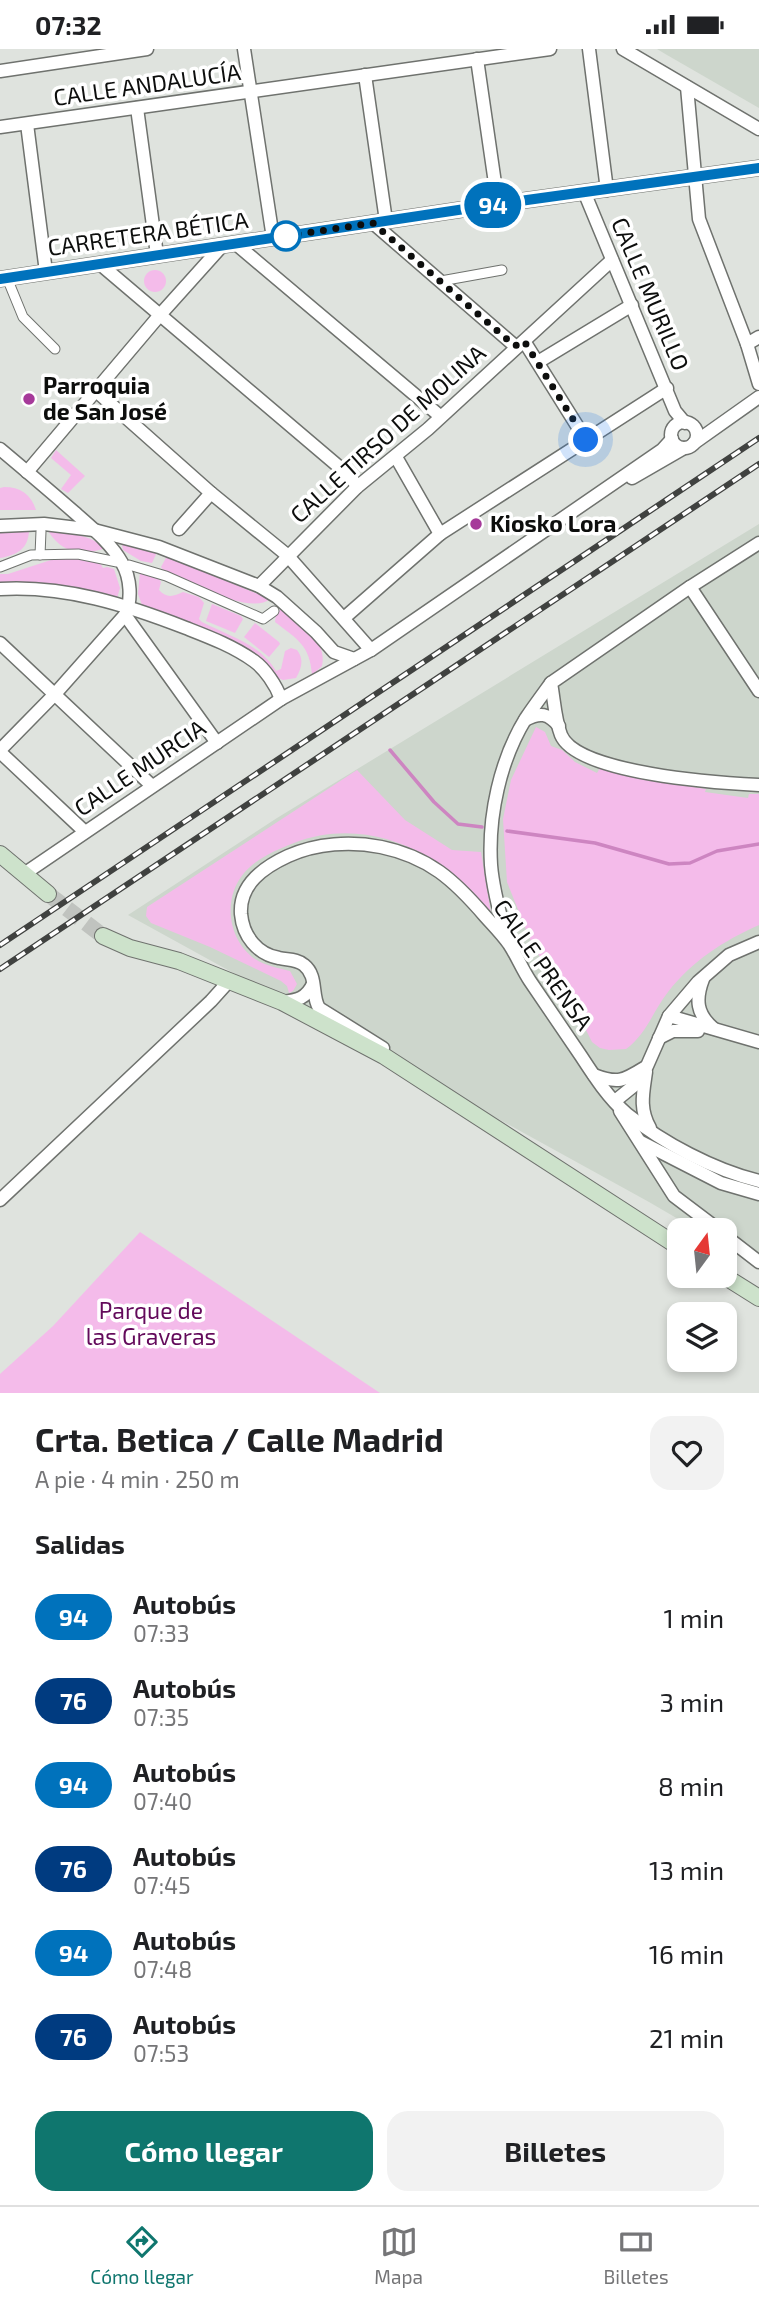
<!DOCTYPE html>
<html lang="es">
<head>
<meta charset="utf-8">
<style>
  :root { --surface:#fff; --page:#f2f2f2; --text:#202124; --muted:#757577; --line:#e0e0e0; --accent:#0f766e }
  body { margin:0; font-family:"Exo 2",sans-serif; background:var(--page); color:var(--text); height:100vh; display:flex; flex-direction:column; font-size:26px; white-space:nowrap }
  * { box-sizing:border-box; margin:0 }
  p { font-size:23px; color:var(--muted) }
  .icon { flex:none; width:38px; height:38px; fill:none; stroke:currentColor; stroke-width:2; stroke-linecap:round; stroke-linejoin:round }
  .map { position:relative; height:1344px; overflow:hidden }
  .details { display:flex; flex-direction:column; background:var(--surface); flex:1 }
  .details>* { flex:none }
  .badge { padding:0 14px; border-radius:23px; font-size:24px; line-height:46px }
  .needle { width:46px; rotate:15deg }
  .controls { position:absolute; left:667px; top:1169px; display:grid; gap:14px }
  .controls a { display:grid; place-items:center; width:70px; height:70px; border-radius:14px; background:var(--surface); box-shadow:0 4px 10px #0003; font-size:35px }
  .you { position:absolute; width:35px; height:35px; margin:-18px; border:5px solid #fff; border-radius:50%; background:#1a73e8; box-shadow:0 0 0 10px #1a73e833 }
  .map>.badge { position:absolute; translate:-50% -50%; box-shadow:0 0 0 4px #fff }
  h2 { padding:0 35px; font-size:26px; line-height:63px }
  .round { display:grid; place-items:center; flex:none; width:74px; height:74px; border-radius:21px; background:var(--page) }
  .overview { display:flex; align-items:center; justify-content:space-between; height:119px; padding:0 35px }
  h1 { font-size:33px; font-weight:700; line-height:52px }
  .button { display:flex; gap:14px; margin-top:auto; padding:14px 35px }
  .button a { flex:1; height:80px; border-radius:21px; background:var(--accent); color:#fff; font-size:28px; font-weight:700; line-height:80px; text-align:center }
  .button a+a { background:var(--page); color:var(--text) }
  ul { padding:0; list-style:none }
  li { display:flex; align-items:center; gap:21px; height:84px; padding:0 35px }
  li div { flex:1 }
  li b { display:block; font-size:26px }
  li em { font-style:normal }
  li .badge { min-width:77px; font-weight:700; text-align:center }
  .status { display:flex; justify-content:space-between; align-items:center; height:49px; padding:0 35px; background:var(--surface); direction:ltr }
  .status svg { height:19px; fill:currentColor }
  .menu { display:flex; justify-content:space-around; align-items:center; height:98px; border-top:2px solid var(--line); background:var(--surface); font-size:19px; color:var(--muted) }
  .menu a { display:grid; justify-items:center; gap:4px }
  .menu .current { color:var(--accent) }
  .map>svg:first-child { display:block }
</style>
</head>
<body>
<div class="status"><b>07:32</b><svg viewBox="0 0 49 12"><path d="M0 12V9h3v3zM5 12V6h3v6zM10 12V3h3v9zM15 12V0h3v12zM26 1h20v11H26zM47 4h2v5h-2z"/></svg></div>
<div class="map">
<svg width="759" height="1344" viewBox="0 0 759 1344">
  <rect width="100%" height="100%" fill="#dfe3de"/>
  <!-- built -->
  <g fill="#cdd6cc">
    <polygon points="657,0 759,0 759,59 667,6"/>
    <polygon points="759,475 759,1219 725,1198 724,1181 697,1181 649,1153 128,866 277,769"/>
  </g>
  <!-- green -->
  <g fill="#f4bbea">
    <circle cx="155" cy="232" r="11"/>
    <polygon points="56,401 85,427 68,444 61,440 71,426 51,409"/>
    <path d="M 4,438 C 20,438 31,445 36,461 L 0,461 L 0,439 Z"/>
    <path d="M 29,482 C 28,500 17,506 0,509 L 0,483 Z"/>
    <path d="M 48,482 C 69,484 88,485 106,499 C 81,507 63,505 48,482 Z"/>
    <polygon points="124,494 157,503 152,514 141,512 123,501 122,496"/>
    <path d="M 167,507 L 270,550 C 250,567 184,531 163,521 L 161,518 Z"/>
    <path d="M 76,508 C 86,510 99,509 103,519 L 107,518 L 114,520 L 120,539 L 117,549 L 82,541 L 0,535 L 0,525 L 8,525 L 54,510 Z"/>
    <path d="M 140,523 C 149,525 156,525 161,533 L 159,541 C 167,550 174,547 183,543 L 199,548 L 204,554 L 199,570 L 202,573 C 227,586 262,596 276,622 L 281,620 L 285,602 L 291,599 L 297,601 C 304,610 302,619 296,629 L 283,631 L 278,629 L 142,556 L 138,545 Z"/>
    <polygon points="212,555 241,567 243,570 235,584 206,572"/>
    <path d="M 283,558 C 299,573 328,592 322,617 L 312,626 C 310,596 297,590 275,573 L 276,565 Z"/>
    <polygon points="255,574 279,593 280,595 269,608 244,588"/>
    <path d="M 536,678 L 545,683 L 551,697 L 562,701 L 575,713 L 597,724 L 600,719 L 667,734 L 706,740 L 705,743 L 748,749 L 749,745 L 759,745 L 759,876 C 723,892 692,912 668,943 C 653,962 646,986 626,1000 L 609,1001 L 600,999 L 592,993 L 578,965 L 549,924 L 529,888 L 507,833 L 503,770 L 511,731 Z"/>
    <path d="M 357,721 L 405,771 L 452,801 L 481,803 L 491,865 C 446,805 369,765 294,794 C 276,801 257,809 244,824 C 222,850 228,891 255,910 C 266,917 278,919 290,922 L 297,935 L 293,942 L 289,944 L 287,937 L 281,932 L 210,898 L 151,874 L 146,867 L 147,858 Z"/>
    <polygon points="140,1183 380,1344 0,1344 0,1325 53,1277"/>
  </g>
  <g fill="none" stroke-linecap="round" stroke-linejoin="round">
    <!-- stream -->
    <g stroke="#cd85c1" stroke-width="3.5">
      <polyline points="390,701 434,753 458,775 482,778"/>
      <polyline points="507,782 595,794 669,815 690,814 717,802 759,795"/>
    </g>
    <!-- secondary-tunnel -->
    <polyline stroke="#c0c3bf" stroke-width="16" stroke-dasharray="16 8" stroke-linecap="butt" points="48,845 103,887"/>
    <!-- pedestrian casing -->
    <g stroke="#6f726e" stroke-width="11">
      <g id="pedestrian">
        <polyline points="7,229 23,268 55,300"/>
        <polyline points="441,232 502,221"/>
        <polyline points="40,506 41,482"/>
        <polyline points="129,516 166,527 263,570 274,562"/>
        <polyline points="0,518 31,506 78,505 117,513"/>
      </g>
    </g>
    <!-- minor casing -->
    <g stroke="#6f726e" stroke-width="15">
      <g id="minor">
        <polyline points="244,0 273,189"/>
        <polyline points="589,0 607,141"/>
        <polyline points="623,0 759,80"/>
        <polyline points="477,10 498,155"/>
        <polyline points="0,22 147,0"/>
        <polyline points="365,26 386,172"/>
        <polyline points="687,38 699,170 747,295 759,335"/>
        <polyline points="137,59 157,206"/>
        <polyline points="27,75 46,223"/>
        <polyline points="0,78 550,0"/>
        <polyline points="585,145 675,362 685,374"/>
        <polyline points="373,174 515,297"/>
        <polyline points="236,195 440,367"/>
        <polyline points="100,215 351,428 357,438"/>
        <polyline points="524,292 586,391"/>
        <polyline points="747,295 759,288"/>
        <polyline points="538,313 632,256"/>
        <polyline points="95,341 211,444 287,506 371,601"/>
        <circle cx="684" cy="386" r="13"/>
        <polyline points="694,394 759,348"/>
        <path d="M 0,400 C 25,421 50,442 74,463 C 91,478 111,494 122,514 C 131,529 132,552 125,566 L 55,645 L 0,701"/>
        <polyline points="396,408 440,485"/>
        <polyline points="27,423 159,267 221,198"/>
        <polyline points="632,429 684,399"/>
        <polyline points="0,477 44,475 94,481 159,498 259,537 277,548 316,583 334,603 354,610"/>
        <polyline points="179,480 211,444"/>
        <path d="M 759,494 L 690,538 L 551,634 C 554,650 555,671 561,686 C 577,725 720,734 759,736"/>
        <polyline points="259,537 357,438 428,380 612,211"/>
        <polyline points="690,538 759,642"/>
        <path d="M 0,540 C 65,536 127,556 186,579 C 209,588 233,597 254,612 C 265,620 276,636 281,650"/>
        <polyline points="125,566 217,694"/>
        <polyline points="344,569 440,485 667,339"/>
        <polyline points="0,594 151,736"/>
        <path d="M 525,671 C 540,663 548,664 559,677"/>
        <polyline points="0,703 84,782"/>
        <polyline points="24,825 281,650 371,601 662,401 672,390"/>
        <path d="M 507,890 C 500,866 493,841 491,816 C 488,767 500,711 526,669 C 534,657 543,645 551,634"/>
        <path d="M 703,930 C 695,951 697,965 713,979"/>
        <path d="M 282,953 C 297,951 306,950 313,935"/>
        <polyline points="669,967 759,993"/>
        <polyline points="659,989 673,982 698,982"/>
        <path d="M 383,999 L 319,959 C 311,946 318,927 304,916 C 297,910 288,911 279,909 C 257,905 243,887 241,865 C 239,835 264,818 288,807 C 317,794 351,792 381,798 C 429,808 454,831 485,867 C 493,876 502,885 509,895 C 517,907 522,920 530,932 C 547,957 564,982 581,1007 C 594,1027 609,1050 627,1065 C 663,1094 714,1121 759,1132"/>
        <path d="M 646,1023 C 643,1044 639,1060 650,1079"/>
        <path d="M 594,1026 C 618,1035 623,1032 644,1019"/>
        <polyline points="615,1052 636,1035 647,1017 669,967 698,933 729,906 759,893"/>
        <polyline points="620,1062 674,1147 719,1181"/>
        <polyline points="641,1093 721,1134 759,1145"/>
        <polyline points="0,1151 211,952 229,932"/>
        <polyline points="724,1186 759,1213"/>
      </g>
    </g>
    <!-- tertiary casing -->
    <g stroke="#6f726e" stroke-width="17">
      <polyline id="tertiary" points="0,230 498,155 759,119"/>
    </g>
    <!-- secondary casing -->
    <g stroke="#6f726e" stroke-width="18">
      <g id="secondary">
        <polyline points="0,805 48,845"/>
        <polyline points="103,887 130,899 179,912 282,953 384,1007 679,1198"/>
        <polyline points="724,1227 759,1249"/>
      </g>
    </g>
    <!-- pedestrian -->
    <use href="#pedestrian" stroke="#fff" stroke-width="9"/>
    <!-- minor -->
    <use href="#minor" stroke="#fff" stroke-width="12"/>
    <!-- tertiary -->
    <use href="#tertiary" stroke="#fff" stroke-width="14"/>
    <!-- secondary -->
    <use href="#secondary" stroke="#cde2cb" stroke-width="16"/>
    <!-- rail casing -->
    <g stroke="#404240" stroke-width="6">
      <g id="rail">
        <polyline points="0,896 759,389"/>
        <polyline points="0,920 759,415"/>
      </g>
    </g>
    <!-- rail -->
    <use href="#rail" stroke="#fff" stroke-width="3.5" stroke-dasharray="10" stroke-linecap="butt"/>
  </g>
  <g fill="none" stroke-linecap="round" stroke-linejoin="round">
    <!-- line casing -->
    <g stroke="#fff" stroke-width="16">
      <polyline id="line" points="0,230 498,155 759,119"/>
    </g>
    <!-- line -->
    <use href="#line" stroke="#0072bc" stroke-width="10"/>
    <!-- walk -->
    <polyline stroke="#0d0e0d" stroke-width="7" stroke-dasharray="0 12.6" points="286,187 373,174 515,297 524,292 586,391"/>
  </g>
  <!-- markers -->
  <circle fill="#fff" stroke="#0072bc" stroke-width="3.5" cx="286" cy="187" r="14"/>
  <g fill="#a63a9a" stroke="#fff" stroke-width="2.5">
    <circle cx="29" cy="350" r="7"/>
    <circle cx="476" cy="475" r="7"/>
  </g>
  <g text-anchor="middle" stroke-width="7" stroke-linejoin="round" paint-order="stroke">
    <!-- street labels -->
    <g font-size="23" fill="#0d0e0d" stroke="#fff">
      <text transform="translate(147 36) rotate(-8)" y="8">CALLE ANDALUCÍA</text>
      <text transform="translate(148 185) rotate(-8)" y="8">CARRETERA BÉTICA</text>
      <text transform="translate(650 245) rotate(67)" y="8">CALLE MURILLO</text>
      <text transform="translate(388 385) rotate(-42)" y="8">CALLE TIRSO DE MOLINA</text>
      <text transform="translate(140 719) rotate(-34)" y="8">CALLE MURCIA</text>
      <text transform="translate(543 916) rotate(55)" y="8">CALLE PRENSA</text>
    </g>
    <!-- poi labels -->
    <g font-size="23" font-weight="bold" fill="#0d0e0d" stroke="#fff" text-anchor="start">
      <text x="43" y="345">Parroquia<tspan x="43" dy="26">de San José</tspan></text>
      <text x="490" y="483">Kiosko Lora</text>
    </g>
    <!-- park labels -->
    <g font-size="23" fill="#630a5b" stroke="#fff">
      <text x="151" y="1270">Parque de<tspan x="151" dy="26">las Graveras</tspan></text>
    </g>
  </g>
</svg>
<div class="controls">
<a><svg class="needle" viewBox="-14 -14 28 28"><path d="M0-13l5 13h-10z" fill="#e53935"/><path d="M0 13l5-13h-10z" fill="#757577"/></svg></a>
<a><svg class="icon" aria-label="layers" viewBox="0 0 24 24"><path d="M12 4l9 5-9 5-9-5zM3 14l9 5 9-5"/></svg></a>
</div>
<div class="you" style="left:586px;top:391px"></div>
<b class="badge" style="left:493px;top:156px;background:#0072bc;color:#fff">94</b>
</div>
<section class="details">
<div class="overview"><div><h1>Crta. Betica / Calle Madrid</h1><p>A pie · 4 min · 250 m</p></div><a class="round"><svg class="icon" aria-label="heart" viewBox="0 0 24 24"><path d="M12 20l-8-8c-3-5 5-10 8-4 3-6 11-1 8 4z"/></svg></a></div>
<h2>Salidas</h2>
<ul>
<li><span class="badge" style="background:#0072bc;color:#fff">94</span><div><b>Autobús</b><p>07:33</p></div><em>1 min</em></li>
<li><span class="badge" style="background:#003b80;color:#fff">76</span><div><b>Autobús</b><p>07:35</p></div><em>3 min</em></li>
<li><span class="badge" style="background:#0072bc;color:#fff">94</span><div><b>Autobús</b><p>07:40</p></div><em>8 min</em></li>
<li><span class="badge" style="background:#003b80;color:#fff">76</span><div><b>Autobús</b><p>07:45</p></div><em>13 min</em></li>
<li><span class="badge" style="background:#0072bc;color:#fff">94</span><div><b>Autobús</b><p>07:48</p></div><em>16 min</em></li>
<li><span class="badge" style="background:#003b80;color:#fff">76</span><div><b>Autobús</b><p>07:53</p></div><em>21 min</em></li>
</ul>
<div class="button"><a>Cómo llegar</a><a>Billetes</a></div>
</section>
<nav class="menu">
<a class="current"><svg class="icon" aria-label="directions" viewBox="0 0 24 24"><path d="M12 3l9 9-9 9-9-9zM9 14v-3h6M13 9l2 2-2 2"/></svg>Cómo llegar</a>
<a><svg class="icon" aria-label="map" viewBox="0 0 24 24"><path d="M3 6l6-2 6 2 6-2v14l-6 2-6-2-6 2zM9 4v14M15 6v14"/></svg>Mapa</a>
<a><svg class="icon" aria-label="tickets" viewBox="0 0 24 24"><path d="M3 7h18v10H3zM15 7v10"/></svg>Billetes</a>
</nav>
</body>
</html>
